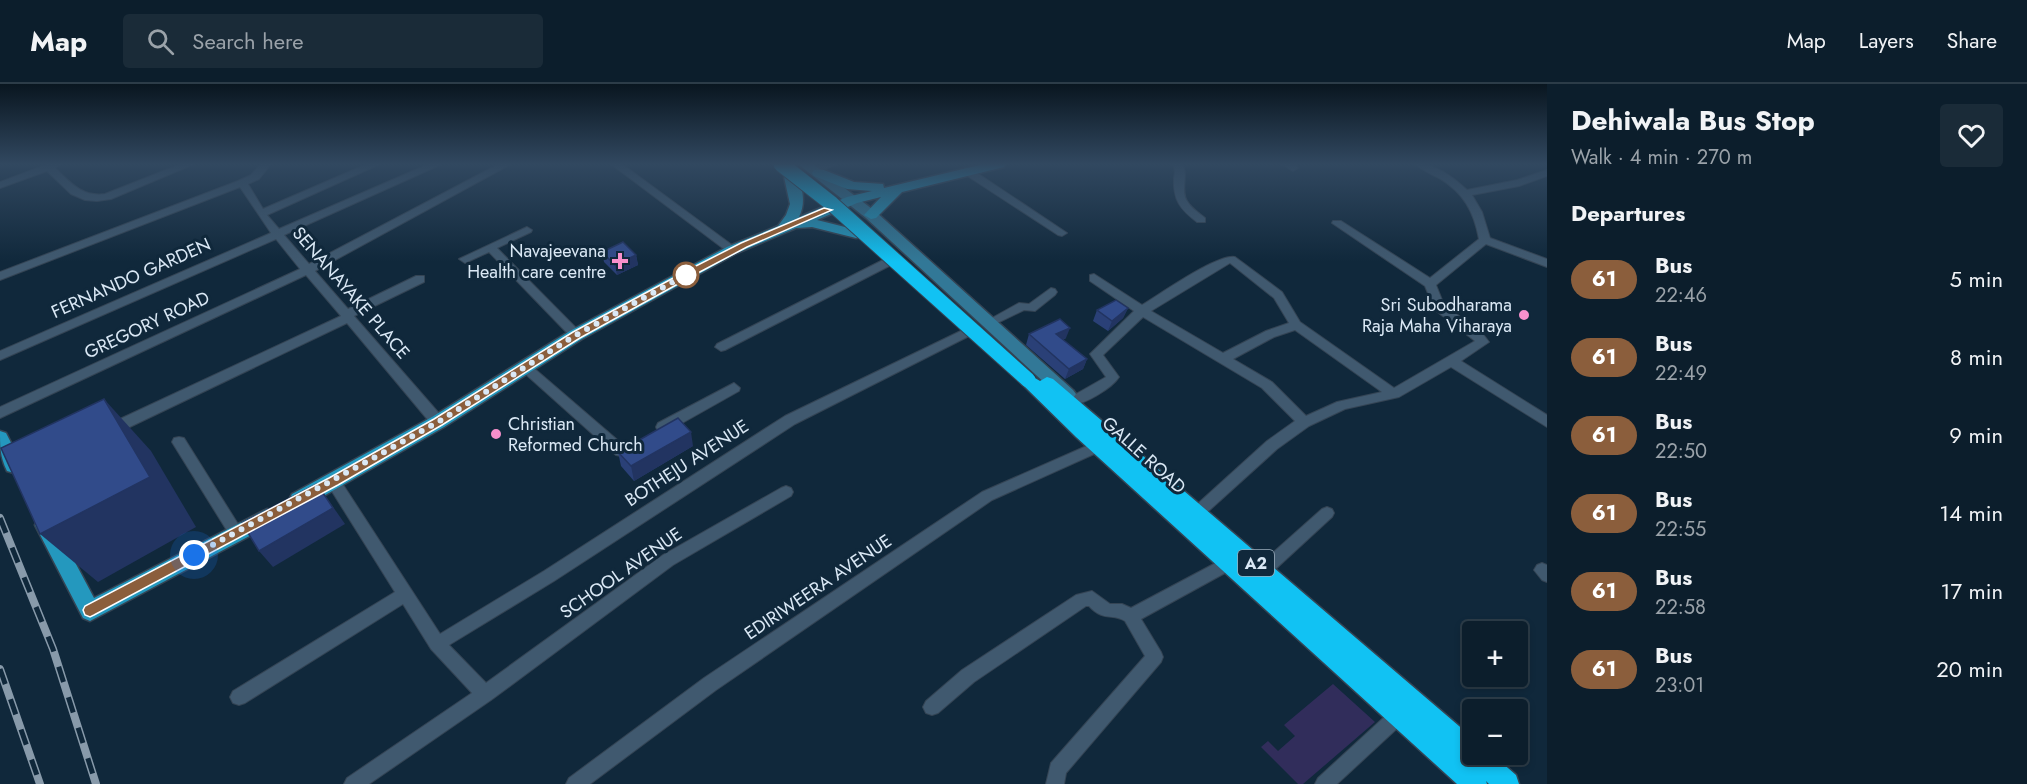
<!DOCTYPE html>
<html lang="en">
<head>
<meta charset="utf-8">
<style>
  :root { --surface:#0c1e2c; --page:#1a2b38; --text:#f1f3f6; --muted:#9aa2a9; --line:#2c3c48 }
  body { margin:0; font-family:Jost,sans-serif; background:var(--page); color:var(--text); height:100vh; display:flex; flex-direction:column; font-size:22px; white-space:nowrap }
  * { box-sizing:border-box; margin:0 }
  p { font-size:20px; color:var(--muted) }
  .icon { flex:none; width:33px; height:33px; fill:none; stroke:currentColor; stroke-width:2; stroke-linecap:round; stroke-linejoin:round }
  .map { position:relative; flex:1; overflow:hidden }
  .sheet { display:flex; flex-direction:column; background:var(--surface); width:480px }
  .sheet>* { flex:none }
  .badge { padding:0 12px; border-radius:20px; font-size:21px; line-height:39px }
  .fabs { position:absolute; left:1462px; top:537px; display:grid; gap:12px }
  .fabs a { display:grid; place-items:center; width:66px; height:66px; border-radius:6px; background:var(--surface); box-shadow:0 3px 9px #0003,0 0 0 2px var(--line); font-size:30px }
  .you { position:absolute; width:30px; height:30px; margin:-15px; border:4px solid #fff; border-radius:50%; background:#1a73e8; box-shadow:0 0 0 9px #1a73e833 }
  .map>.badge { position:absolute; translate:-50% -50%; box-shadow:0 0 0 3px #fff }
  h2 { padding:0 24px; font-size:22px; line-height:54px }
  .round { display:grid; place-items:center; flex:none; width:63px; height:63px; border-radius:6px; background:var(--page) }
  .headline { display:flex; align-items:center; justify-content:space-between; height:102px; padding:0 24px }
  h1 { font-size:28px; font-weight:700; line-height:45px }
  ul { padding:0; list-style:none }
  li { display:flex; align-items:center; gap:18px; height:78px; padding:0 24px }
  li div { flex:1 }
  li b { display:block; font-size:22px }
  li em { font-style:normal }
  li .badge { min-width:66px; font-weight:700; text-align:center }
  header { display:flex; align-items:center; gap:36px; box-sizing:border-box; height:84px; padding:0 30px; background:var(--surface); border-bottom:2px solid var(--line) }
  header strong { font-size:28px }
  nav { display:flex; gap:33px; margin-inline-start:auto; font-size:21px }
  .search { width:420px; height:54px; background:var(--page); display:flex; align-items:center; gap:15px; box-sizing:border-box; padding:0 21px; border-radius:6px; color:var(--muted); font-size:22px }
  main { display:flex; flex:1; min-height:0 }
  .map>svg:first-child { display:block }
</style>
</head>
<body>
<header>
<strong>Map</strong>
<div class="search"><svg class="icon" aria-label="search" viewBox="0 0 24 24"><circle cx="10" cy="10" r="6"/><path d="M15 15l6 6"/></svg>Search here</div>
<nav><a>Map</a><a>Layers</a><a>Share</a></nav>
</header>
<main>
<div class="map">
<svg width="1547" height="700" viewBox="0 0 1547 700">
  <rect width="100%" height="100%" fill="#10283b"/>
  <!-- green -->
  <polygon fill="#312d5b" points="1333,600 1375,638 1303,700 1298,700 1261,663 1268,657 1278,667 1295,652 1284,641"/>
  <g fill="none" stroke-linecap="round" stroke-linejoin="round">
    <!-- street casing -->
    <g stroke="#344454" stroke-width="2">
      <g id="street">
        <path d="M 48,80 L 62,80 L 55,84 C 71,99 82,113 105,110 L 181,80 L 194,80 L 111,115 L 97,117 L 85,116 L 71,110 L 47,87 L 0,104 L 0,98 Z"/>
        <polygon points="261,80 271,80 259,95 248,100 263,125 367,80 380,80 267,131 279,145 429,80 442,80 284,151 309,180 499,80 511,80 315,187 348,225 416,192 424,192 424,198 354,232 443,334 445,338 443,342 433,342 347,239 115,350 105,350 103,346 105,342 341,232 306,191 0,334 0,323 300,185 276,155 0,276 0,267 271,149 240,103 0,196 0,188 238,97 251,91"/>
        <polygon points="611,80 622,80 736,164 736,168 728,168"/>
        <polygon points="823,80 838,80 814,89 809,86"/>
        <path d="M 1172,80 L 1182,80 C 1189,90 1180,106 1187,117 C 1191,124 1199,129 1205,134 L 1205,138 L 1197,138 C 1180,125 1173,116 1174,94 C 1175,88 1176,85 1172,80 Z"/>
        <polygon points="1281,80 1293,80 1298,84 1293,87"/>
        <path d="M 1415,80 C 1435,79 1453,93 1467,106 L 1517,96 L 1547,86 L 1547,92 L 1519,102 L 1472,111 L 1482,128 L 1490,154 L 1547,175 L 1547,183 L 1486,160 L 1436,201 L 1444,221 L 1482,249 L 1489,258 L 1461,277 L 1547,331 L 1547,343 L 1451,283 L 1399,313 L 1345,325 L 1309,342 L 1277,365 L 1203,432 L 1198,434 L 1193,432 L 1191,428 L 1193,424 L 1267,357 L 1295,337 L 1262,304 L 1143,233 L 1103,271 L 1119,293 C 1113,303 1081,324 1069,320 L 1067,317 L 1069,314 L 1106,293 L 1090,270 L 1134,227 L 1090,197 L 1090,191 L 1094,190 L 1142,221 C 1159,211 1218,169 1235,173 L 1282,208 L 1300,238 L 1394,304 L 1475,257 L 1435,226 L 1425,202 L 1332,139 L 1333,137 L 1341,137 L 1430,194 L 1479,155 C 1474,128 1464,109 1439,94 C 1431,90 1422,86 1415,80 ZM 1230,179 L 1274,214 L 1289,239 L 1266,247 L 1223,269 L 1151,227 ZM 1295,246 L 1382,308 L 1337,318 L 1306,332 L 1272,298 L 1233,275 L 1274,253 Z"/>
        <polygon points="967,84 971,85 1067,149 1062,152 1058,151 963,89 963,85"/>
        <polygon points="527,143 532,146 531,148 497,164 580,248 582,251 580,254 572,254 489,168 465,179 459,175"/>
        <polygon points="887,174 891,175 891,181 725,266 721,267 715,263 717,260"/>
        <polygon points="1051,204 1055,205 1057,208 1055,211 1035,227 1024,226 989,243 983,239 1019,219 1029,220"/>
        <polygon points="967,244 973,248 971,251 795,340 554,497 449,561 486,599 663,471 781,404 786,402 791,404 793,408 791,412 673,481 491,616 369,700 344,700 347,694 472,609 431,565 403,520 245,619 239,621 233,619 230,613 233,607 395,508 328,401 326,397 328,393 338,393 440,550 544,487 785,332"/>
        <polygon points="525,278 529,280 622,360 634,355 639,356 641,360 639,364 621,372 616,371 521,286 519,283 521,280"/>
        <polygon points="734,299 740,304 739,307 668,347 658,347 656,343 658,339"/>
        <polygon points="179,353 184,354 241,445 243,449 241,453 236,455 231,453 172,358 174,354"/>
        <polygon points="1098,357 1103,358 1105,362 1103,366 992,416 716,606 590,700 566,700 569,694 704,594 982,408"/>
        <polygon points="1327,423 1332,425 1334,429 1332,433 1269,491 1264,493 1259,491 1256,486 1259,481 1322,425"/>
        <path d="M 1229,472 L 1234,474 L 1237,479 L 1234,484 L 1141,535 L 1161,568 L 1163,573 L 1161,578 L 1066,689 L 1064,700 L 1046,700 L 1051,679 L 1145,572 L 1125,537 C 1112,529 1104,538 1089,522 L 1086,522 L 974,598 L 938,629 L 932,631 L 926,629 L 923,623 L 926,617 L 962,586 L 1076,511 L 1092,507 L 1110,520 L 1122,520 L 1131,524 Z"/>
        <polygon points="1542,479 1547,481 1547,498 1542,496 1534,486 1537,481"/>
        <polygon points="1398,624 1404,626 1407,632 1404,638 1337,700 1315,700 1318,694 1392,626"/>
      </g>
    </g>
    <!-- secondary casing -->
    <g stroke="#344454" stroke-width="3">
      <polygon id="secondary" points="798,80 813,80 876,128 1073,306 1076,310 1073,314 1067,316 1061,314 866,134"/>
    </g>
    <!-- primary casing -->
    <g stroke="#344454" stroke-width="3">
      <g id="primary">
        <path d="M 984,80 L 1006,80 L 1004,83 L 902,108 L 876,134 L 871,135 L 864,131 L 881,113 L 857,119 L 817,136 L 861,147 L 863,150 L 861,153 L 856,154 L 812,143 L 796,144 L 737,169 L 582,255 L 444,343 L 306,422 L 299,424 L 292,422 L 289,416 L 292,410 L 432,333 L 570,247 L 727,163 L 778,142 L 786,131 L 790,120 L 784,93 L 786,90 L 796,90 C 803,103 806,119 799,133 L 847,113 L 872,107 L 847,105 L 814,92 L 812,89 L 814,86 L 824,86 L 854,98 L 883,100 L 884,104 Z"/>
        <path d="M 0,347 L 6,349 L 23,382 L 21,387 L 14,389 L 7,387 C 0,373 0,363 0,347 Z"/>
        <polygon points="267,425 274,427 277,433 274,439 90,537 83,534 35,441 38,435 45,433 52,435 94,514"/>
      </g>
    </g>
    <!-- highway casing -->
    <g stroke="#344454" stroke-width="3">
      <polygon id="highway" points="1028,290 1040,297 1047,293 1053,295 1473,654 1473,670 1492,670 1516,691 1519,700 1489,700 1486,697 1487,700 1457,700 1076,353 1022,300 1019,296 1022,292"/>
    </g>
    <!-- street -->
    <use href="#street" fill="#40596f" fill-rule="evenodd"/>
    <!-- secondary -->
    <use href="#secondary" fill="#327897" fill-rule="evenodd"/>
    <!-- primary -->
    <use href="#primary" fill="#2498be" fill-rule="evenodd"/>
    <!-- highway -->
    <use href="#highway" fill="#11c2f3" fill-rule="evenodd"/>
    <!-- rail casing -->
    <g stroke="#889aaa" stroke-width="8">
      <g id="rail">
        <polyline points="0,434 53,565 96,700"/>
        <polyline points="0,585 40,700"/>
      </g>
    </g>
    <!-- rail -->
    <use href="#rail" stroke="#10283b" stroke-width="5" stroke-dasharray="16" stroke-linecap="butt"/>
    <!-- highway-bridge casing -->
    <g stroke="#344454" stroke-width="17" stroke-linecap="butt">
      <polyline id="highway-bridge" points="781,80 832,120 1028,296"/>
    </g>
    <!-- highway-bridge -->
    <use href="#highway-bridge" stroke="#11c2f3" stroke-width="15"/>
  </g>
  <!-- wall -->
  <g fill="#2a4077">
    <polygon points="602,168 636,171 638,181 617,191 604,178"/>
    <polygon points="1128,224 1123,234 1108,247 1093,237 1097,226"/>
    <polygon points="1029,250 1066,254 1063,256 1087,275 1083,285 1065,295 1026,261"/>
    <polygon points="693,362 634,397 621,382 618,368"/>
  </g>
  <!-- shaded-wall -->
  <g fill="#223461">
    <polygon points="636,171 638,181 617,191 615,181"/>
    <polygon points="1128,224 1123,234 1108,247 1112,237"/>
    <polygon points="1070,244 1066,254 1053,261 1056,250"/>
    <polygon points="1087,275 1083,285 1065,295 1069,285"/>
    <polygon points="104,315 151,367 196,443 98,498 40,450"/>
    <polygon points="691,348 693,362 634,397 631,382"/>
    <polygon points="317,400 345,440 273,483 259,467"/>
  </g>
  <!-- building -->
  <g fill="#314b8a" stroke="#223461" stroke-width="1.5">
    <polygon points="623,158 636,171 615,181 602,168"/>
    <polygon points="1116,216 1128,224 1112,237 1097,226"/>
    <polygon points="1060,235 1070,244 1056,250 1087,275 1069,285 1029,250"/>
    <polygon points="104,315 150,393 40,450 1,364"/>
    <polygon points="678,334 691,348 631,382 618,368"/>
    <polygon points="317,400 333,424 259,467 242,439"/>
  </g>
  <!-- sky -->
  <linearGradient id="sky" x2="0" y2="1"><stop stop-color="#091620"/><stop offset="0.45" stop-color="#314860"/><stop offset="1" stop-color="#314860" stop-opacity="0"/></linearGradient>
  <rect width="1547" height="178" fill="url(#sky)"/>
  <!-- line -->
  <polygon fill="#8b5e3c" stroke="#fff" stroke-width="1.5" points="824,124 832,126 747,163 696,190 580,254 442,341 338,401 94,531 90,533 85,531 83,526 85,522 329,394 434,335 573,248 690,185 741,159"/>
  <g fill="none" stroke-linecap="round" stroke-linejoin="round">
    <!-- walk -->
    <polyline stroke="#dae8f5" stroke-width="6" stroke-dasharray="0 10.8" points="194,471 368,377 438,338 576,251 693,187 686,191"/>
  </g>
  <!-- markers -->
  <g fill="#f890cc" stroke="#10283b" stroke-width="2">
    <path d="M617 168h6v6h6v6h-6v6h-6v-6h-6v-6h6z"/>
    <circle cx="1524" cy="231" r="6"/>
    <circle cx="496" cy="350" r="6"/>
  </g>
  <circle fill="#fff" stroke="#8b5e3c" stroke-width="3" cx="686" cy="191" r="12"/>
  <g text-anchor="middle" stroke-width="6" stroke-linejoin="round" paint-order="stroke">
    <!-- shield labels -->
    <rect fill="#10283b" stroke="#9daebd" stroke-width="1.5" x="1238" y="466" width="36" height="26" rx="4.5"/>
    <g font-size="16" font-weight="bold" fill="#dae8f5">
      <text x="1256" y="485">A2</text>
    </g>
    <!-- poi labels -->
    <g font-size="18" fill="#dae8f5" stroke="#10283b" text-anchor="end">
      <text x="606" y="173">Navajeevana<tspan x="606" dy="21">Health care centre</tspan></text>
      <text x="1512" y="227">Sri Subodharama<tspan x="1512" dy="21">Raja Maha Viharaya</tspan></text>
      <text x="508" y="346" text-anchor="start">Christian<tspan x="508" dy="21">Reformed Church</tspan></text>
    </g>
    <!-- street labels -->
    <g font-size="18" fill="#dae8f5" stroke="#10283b">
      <text transform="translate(131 194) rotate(-24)" y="6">FERNANDO GARDEN</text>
      <text transform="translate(351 209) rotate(49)" y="6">SENANAYAKE PLACE</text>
      <text transform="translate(147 241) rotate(-25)" y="6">GREGORY ROAD</text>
      <text transform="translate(1144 371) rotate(42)" y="6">GALLE ROAD</text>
      <text transform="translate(687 379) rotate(-33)" y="6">BOTHEJU AVENUE</text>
      <text transform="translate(621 489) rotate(-35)" y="6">SCHOOL AVENUE</text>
      <text transform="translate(818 503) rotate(-34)" y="6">EDIRIWEERA AVENUE</text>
    </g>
  </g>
</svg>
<div class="fabs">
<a>+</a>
<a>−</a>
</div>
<div class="you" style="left:194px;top:471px"></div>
</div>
<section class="sheet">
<div class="headline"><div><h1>Dehiwala Bus Stop</h1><p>Walk · 4 min · 270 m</p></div><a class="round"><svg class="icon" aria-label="heart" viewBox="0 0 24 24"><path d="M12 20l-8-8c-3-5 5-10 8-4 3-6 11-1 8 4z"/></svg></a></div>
<h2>Departures</h2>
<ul>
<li><span class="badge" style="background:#8b5e3c;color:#fff">61</span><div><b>Bus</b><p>22:46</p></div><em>5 min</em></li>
<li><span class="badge" style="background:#8b5e3c;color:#fff">61</span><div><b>Bus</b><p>22:49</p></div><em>8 min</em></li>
<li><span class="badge" style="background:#8b5e3c;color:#fff">61</span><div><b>Bus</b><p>22:50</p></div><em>9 min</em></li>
<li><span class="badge" style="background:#8b5e3c;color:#fff">61</span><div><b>Bus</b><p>22:55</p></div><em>14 min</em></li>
<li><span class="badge" style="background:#8b5e3c;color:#fff">61</span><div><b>Bus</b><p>22:58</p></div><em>17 min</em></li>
<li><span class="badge" style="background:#8b5e3c;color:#fff">61</span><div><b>Bus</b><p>23:01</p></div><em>20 min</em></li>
</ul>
</section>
</main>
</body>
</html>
